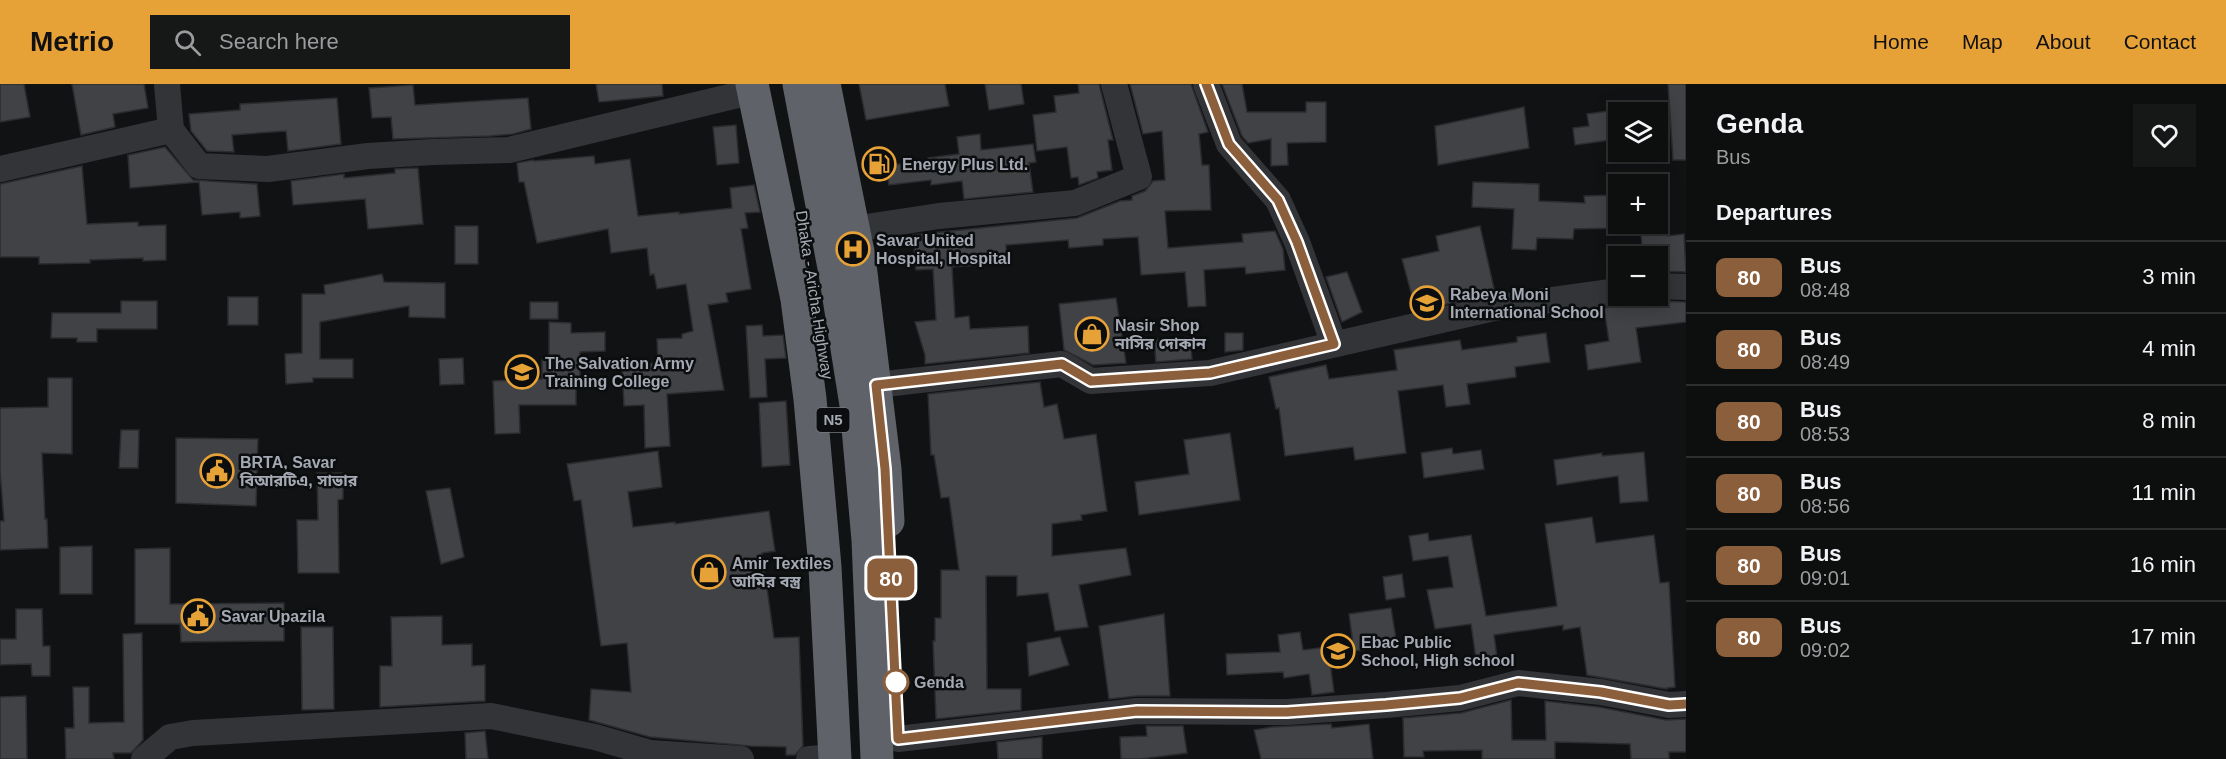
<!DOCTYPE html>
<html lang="en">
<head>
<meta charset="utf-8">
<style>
  :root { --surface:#0d0e0e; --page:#161717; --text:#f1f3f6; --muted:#9a9c9e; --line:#2d2e2e; --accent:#e6a137 }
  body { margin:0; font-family:Arial,"Noto Sans Bengali",sans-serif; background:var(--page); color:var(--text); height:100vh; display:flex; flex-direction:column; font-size:22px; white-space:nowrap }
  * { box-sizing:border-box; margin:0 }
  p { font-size:20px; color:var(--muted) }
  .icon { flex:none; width:33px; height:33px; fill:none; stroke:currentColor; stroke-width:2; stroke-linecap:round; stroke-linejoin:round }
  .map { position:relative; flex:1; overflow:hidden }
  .drawer { display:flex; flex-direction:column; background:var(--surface); width:540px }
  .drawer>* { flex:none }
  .badge { padding:0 12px; border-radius:9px; font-size:21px; line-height:39px }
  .buttons { position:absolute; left:1608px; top:18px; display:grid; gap:12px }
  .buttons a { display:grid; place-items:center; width:60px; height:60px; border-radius:0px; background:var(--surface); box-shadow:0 3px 15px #0003,0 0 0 2px var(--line); font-size:30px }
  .map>.badge { position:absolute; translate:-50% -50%; box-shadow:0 0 0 3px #fff }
  h2 { padding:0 30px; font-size:22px; line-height:54px }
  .round { display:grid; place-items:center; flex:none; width:63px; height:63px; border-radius:0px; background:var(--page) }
  .overview { display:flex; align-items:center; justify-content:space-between; height:102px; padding:0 30px }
  h1 { font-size:28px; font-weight:700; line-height:45px }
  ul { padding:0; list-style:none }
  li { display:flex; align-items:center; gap:18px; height:72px; padding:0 30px; border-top:2px solid var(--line) }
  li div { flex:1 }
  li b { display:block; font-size:22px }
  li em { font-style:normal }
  li .badge { min-width:66px; font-weight:700; text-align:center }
  header { display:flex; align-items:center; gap:36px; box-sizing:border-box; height:84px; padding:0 30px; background:var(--accent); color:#111 }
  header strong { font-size:28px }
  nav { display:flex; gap:33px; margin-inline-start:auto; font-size:21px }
  .search { width:420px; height:54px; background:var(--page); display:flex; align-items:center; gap:15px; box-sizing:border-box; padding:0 21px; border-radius:0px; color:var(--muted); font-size:22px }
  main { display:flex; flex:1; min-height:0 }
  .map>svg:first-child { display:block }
</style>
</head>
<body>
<header>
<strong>Metrio</strong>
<div class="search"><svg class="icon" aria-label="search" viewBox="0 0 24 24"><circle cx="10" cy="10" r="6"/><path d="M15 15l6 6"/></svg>Search here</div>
<nav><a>Home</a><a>Map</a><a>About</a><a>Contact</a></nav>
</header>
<main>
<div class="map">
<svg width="1686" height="675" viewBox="0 0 1686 675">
  <rect width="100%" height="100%" fill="#111213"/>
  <!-- building -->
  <g fill="#404246" stroke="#2c2c2f" stroke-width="1.5">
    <polygon points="0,0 24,0 30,33 0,38"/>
    <polygon points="72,0 144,0 148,24 113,30 115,43 81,51"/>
    <polygon points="596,0 662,0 663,12 599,18"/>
    <polygon points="859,0 945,0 949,22 866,36"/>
    <polygon points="985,0 1021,0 1024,20 989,26"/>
    <polygon points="1078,0 1099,0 1113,56 1108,56 1112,86 1097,88 1098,94 1079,101 1078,93 1071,94 1067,63 1037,67 1033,31 1056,28 1054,12 1079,9"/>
    <polygon points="1130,0 1191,0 1208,48 1199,50 1202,81 1209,81 1211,126 1165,127 1168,164 1243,158 1242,150 1275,147 1283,165 1285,186 1246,190 1245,183 1204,186 1206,222 1188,223 1185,188 1141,191 1138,153 1103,155 1103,161 1069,164 1068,156 1006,161 1007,179 952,183 955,234 969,232 970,245 1028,242 1029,269 925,280 925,271 915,238 936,236 933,185 916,186 913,151 1077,134 1120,117 1132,116 1132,112 1145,107 1153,97 1165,96 1162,47 1143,50"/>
    <polygon points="1222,0 1242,0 1247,28 1306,28 1306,18 1326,18 1326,58 1287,59 1288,81 1271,82 1271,55 1248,59 1242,52"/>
    <polygon points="1668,0 1686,0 1686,76 1673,76"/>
    <polygon points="413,1 415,21 528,14 531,45 513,50 490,52 393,55 391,33 372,34 369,4"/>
    <polygon points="337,14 341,60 288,67 286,47 232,51 234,68 207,67 191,47 189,30 240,26 240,20"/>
    <polygon points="1524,23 1529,64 1438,81 1435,42"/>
    <polygon points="1616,26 1618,55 1575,61 1573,44 1589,42 1587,30"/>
    <polygon points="736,41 739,79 717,81 713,43"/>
    <polygon points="980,50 981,66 1033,60 1036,78 1029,79 1033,108 964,115 962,97 931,101 931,96 889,101 886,82 928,76 928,74 959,70 957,53"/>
    <polygon points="165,63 193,96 257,100 260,132 240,134 240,128 202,131 199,98 130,104 128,71"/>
    <polygon points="594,72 595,80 630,75 638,132 679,128 679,130 732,124 730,104 754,101 760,128 745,129 748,144 741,145 751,205 726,209 728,218 708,221 724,306 667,310 670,362 645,364 644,321 624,322 622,281 658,279 657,255 682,254 682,250 693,247 686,200 657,205 654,190 650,191 647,164 611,169 608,145 537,159 524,98 519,98 517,79 533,76 534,77"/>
    <polygon points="82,82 87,140 138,138 138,142 166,141 166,176 143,177 143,174 90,176 90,179 39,180 39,173 0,173 0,100"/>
    <polygon points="418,84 423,140 368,145 365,115 293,121 291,97 344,90 344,94 395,89 395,85"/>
    <polygon points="1473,98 1539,100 1539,117 1585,119 1584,112 1618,111 1618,144 1574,145 1573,155 1537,154 1536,166 1512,165 1514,125 1472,123"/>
    <polygon points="1640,140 1667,140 1668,152 1684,150 1686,188 1658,187 1658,172 1643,172"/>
    <rect x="455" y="142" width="23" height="38"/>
    <polygon points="1480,142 1495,209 1416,227 1402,175 1439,167 1436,152"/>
    <polygon points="1347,188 1362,228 1342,238 1326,193"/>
    <polygon points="382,190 384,198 445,199 445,234 409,233 409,222 320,238 320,275 353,275 353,294 313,294 313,298 286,300 285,270 302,269 302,210 325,210 324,201"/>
    <polygon points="1642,212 1647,212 1657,217 1686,218 1686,238 1636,244 1641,278 1588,286 1585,261 1609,257 1604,224 1621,222 1630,216 1642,214"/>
    <rect x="228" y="213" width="30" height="28"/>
    <polygon points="1116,214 1126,279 1093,281 1064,266 1059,220"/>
    <polygon points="121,217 157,217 157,245 97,245 97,258 77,258 77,254 51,254 52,229 121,229"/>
    <rect x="530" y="218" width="28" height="17"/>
    <polygon points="549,238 571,239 571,249 605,248 605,267 580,268 580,303 576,303 576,321 519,321 520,349 495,350 493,297 542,295 542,276 549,276"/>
    <polygon points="762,241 763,252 783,251 786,274 765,275 767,313 750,314 746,242"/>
    <polygon points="1225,249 1243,249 1243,266 1225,268"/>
    <polygon points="1546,249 1550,278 1515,283 1516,293 1467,300 1470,320 1446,323 1443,301 1398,307 1406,369 1355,376 1353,363 1285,372 1279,324 1276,325 1269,293 1326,281 1329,295 1397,286 1394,266 1460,256 1462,266 1517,258 1517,253"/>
    <polygon points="1190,253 1192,275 1156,278 1154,256"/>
    <polygon points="463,274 464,300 440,301 439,275"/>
    <polygon points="48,294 72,294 72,370 42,369 45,435 47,435 48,464 0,466 0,437 4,437 0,387 0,324 48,323"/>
    <polygon points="1040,298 1044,323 1057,320 1064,355 1096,350 1107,427 1081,431 1082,436 1052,440 1052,472 1126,464 1131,491 1079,501 1088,543 1055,547 1048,509 1017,512 1017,492 986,492 987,605 1021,605 1021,626 936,635 933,557 935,557 935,534 941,534 941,486 959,486 949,413 941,414 934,371 931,371 928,310"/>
    <polygon points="786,317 790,381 762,383 759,319"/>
    <polygon points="121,346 139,346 138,384 119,384"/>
    <polygon points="1230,349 1240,416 1139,431 1135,398 1189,390 1184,356"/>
    <polygon points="176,354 258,355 256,422 176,419"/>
    <polygon points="1452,364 1453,370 1481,366 1484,385 1424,394 1421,369"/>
    <polygon points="658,367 662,403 628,408 633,443 675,438 675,440 769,427 775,467 762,469 774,554 799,553 803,662 795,671 786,671 786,663 750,662 650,653 589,636 591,605 631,608 627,559 601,562 581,416 574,417 567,380"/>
    <polygon points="1644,368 1648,417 1620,419 1618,392 1557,401 1554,376 1602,369 1602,372"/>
    <polygon points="317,389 343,389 343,415 338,416 339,489 298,489 297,436 318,436"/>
    <polygon points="450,404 464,473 441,480 426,407"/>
    <polygon points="1592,433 1596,459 1654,451 1660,499 1669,498 1675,603 1667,604 1667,605 1587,591 1580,543 1563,546 1563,541 1494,551 1498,580 1477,582 1471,540 1435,545 1427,506 1453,503 1448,472 1413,477 1409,452 1428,449 1429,457 1471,451 1486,532 1557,522 1545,440"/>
    <polygon points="92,462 92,510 60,510 60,463"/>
    <polygon points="170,464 170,520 284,519 284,557 181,558 180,540 135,540 135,465"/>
    <polygon points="1402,490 1405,513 1386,516 1383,493"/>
    <polygon points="1391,524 1397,561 1354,567 1349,530"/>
    <polygon points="16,525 42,525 43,562 50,562 50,592 32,592 31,580 0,581 0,555 16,555"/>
    <polygon points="1164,530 1170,612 1137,612 1109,615 1099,542"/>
    <polygon points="442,532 442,561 472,560 472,582 485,581 485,617 380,623 380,582 392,582 391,533"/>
    <polygon points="301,543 333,543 334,625 302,626"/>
    <polygon points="1300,548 1303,566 1328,563 1334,608 1312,611 1309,590 1284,594 1283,588 1227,591 1226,570 1280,568 1278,551"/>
    <polygon points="142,549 143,656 131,669 113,669 114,675 66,675 65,644 74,644 73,603 89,603 89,639 124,638 123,550"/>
    <polygon points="1060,553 1069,581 1029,592 1027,559"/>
    <polygon points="26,612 27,675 0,675 0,613"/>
    <polygon points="1511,616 1512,656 1546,656 1545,617 1599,623 1666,636 1686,635 1686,668 1669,668 1669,675 1631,675 1630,660 1555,658 1555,675 1482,675 1482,666 1423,667 1424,673 1404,673 1403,634 1461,629"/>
    <polygon points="1331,640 1332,644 1369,640 1373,675 1261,675 1254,646 1272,643"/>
    <polygon points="1146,642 1183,642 1187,669 1141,675 1121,675 1120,653 1147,652"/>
    <polygon points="485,647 488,675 466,675 465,649"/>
    <polygon points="1042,653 1042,675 998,675 997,658"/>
  </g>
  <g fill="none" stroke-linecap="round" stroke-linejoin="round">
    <!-- minor -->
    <g stroke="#333438" stroke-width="26">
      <polyline points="167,0 171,46"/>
      <polyline points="1206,0 1229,60 1278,116 1297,158 1334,260"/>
      <polyline points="0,85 171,46 199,82 268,85 368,72 433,68 509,66 754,7"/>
      <polyline points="853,145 939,132 1075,119 1139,93 1114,0"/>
      <polyline points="1658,202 1686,203"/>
      <polyline points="876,301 1062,280 1091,297 1210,289 1494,224 1618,207"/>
      <polyline points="898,655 1137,627 1287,628 1386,621 1460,614 1518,599 1601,608 1669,621 1686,620"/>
      <polyline points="144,675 170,653 193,649 491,632 595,653 650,669 741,675"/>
      <polyline points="809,675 835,673"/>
    </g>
    <!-- highway -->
    <g stroke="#5f6268" stroke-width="33">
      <polyline points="752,0 797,215 810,315 825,483 835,675"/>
      <polyline points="799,0 835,189 856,321 868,456 877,675"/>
      <polyline points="824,0 859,173 885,385 888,437"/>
    </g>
  </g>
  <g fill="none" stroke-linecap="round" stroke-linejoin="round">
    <!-- line casing -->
    <g stroke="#fff" stroke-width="14">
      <polyline id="line" points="1206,0 1229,60 1278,116 1297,158 1334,260 1210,289 1091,297 1062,280 876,301 885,385 898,655 1137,627 1287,628 1386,621 1460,614 1518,599 1601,608 1669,621 1686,620"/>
    </g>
    <!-- line -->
    <use href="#line" stroke="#8b5e3c" stroke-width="9"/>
  </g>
  <!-- icons -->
  <defs>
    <g id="fuel-ring" transform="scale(1.725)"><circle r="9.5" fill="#0c0d0e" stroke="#e6a137" stroke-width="1.5"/><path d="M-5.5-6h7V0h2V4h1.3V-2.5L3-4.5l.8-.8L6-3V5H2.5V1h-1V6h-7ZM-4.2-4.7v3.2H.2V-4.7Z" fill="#e6a137"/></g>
    <g id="hospital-ring" transform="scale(1.725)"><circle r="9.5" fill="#0c0d0e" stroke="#e6a137" stroke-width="1.5"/><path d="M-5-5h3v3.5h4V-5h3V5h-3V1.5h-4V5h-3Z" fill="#e6a137"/></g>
    <g id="school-ring" transform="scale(1.725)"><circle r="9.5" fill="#0c0d0e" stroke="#e6a137" stroke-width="1.5"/><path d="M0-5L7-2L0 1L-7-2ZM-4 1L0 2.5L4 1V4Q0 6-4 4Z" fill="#e6a137"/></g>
    <g id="shop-ring" transform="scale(1.725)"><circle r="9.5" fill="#0c0d0e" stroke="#e6a137" stroke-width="1.5"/><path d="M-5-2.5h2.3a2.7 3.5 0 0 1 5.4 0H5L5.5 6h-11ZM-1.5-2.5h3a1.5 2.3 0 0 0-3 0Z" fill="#e6a137"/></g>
    <g id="university-ring" transform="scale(1.725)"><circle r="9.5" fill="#0c0d0e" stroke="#e6a137" stroke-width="1.5"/><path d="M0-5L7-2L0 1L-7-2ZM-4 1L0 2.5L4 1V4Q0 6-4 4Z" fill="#e6a137"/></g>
    <g id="civic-ring" transform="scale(1.725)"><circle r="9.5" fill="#0c0d0e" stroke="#e6a137" stroke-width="1.5"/><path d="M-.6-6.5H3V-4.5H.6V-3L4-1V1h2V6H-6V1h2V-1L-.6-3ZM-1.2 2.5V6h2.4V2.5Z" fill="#e6a137"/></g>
  </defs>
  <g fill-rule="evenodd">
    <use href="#fuel-ring" x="879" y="80"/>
    <use href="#hospital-ring" x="853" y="165"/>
    <use href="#school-ring" x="1427" y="219"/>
    <use href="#shop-ring" x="1092" y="250"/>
    <use href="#university-ring" x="522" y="288"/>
    <use href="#civic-ring" x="217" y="387"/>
    <use href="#shop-ring" x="709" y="488"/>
    <use href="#civic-ring" x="198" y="532"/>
    <use href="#school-ring" x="1338" y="567"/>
  </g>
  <!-- markers -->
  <circle fill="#fff" stroke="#8b5e3c" stroke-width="3" cx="896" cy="598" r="12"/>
  <g text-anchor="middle" stroke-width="5" stroke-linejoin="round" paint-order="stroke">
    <!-- shield labels -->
    <rect fill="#0c0d0e" stroke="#767a82" stroke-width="1.5" x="816.5" y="324" width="33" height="24" rx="4.5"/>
    <g font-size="15" font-weight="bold" fill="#a4a9b3">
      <text x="833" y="341">N5</text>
    </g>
    <!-- poi labels -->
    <g font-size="16" font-weight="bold" fill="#a4a9b3" stroke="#0c0d0e" text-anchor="start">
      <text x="902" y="86">Energy Plus Ltd.</text>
      <text x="876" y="162">Savar United<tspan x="876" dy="18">Hospital, Hospital</tspan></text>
      <text x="1450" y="216">Rabeya Moni<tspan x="1450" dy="18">International School</tspan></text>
      <text x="1115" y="247">Nasir Shop<tspan x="1115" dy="18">নাসির দোকান</tspan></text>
      <text x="545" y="285">The Salvation Army<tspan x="545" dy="18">Training College</tspan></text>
      <text x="240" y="384">BRTA, Savar<tspan x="240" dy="18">বিআরটিএ, সাভার</tspan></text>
      <text x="732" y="485">Amir Textiles<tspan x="732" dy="18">আমির বস্ত্র</tspan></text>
      <text x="221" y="538">Savar Upazila</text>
      <text x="1361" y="564">Ebac Public<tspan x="1361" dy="18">School, High school</tspan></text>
    </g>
    <!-- street labels -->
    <g font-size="16" fill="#a4a9b3" stroke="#0c0d0e">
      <text transform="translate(815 211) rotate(81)" y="6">Dhaka - Aricha Highway</text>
    </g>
    <!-- stop labels -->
    <g font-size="16" font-weight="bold" fill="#a4a9b3" stroke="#0c0d0e" text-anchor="start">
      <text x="914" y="604">Genda</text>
    </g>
  </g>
</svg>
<div class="buttons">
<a><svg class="icon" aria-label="layers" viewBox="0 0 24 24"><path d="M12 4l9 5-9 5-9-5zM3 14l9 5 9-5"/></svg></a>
<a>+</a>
<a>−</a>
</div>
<b class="badge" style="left:891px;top:494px;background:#8b5e3c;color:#fff">80</b>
</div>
<section class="drawer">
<div class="overview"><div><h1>Genda</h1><p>Bus</p></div><a class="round"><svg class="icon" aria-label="heart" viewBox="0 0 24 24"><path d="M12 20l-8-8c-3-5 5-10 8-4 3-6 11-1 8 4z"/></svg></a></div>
<h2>Departures</h2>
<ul>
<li><span class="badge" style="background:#8b5e3c;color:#fff">80</span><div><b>Bus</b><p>08:48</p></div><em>3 min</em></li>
<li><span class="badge" style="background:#8b5e3c;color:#fff">80</span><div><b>Bus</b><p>08:49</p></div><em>4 min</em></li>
<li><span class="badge" style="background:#8b5e3c;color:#fff">80</span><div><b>Bus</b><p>08:53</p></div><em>8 min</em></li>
<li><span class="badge" style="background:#8b5e3c;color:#fff">80</span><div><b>Bus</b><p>08:56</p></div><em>11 min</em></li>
<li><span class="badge" style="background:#8b5e3c;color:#fff">80</span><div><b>Bus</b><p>09:01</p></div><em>16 min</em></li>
<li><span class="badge" style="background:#8b5e3c;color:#fff">80</span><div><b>Bus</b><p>09:02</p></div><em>17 min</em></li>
</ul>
</section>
</main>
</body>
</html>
